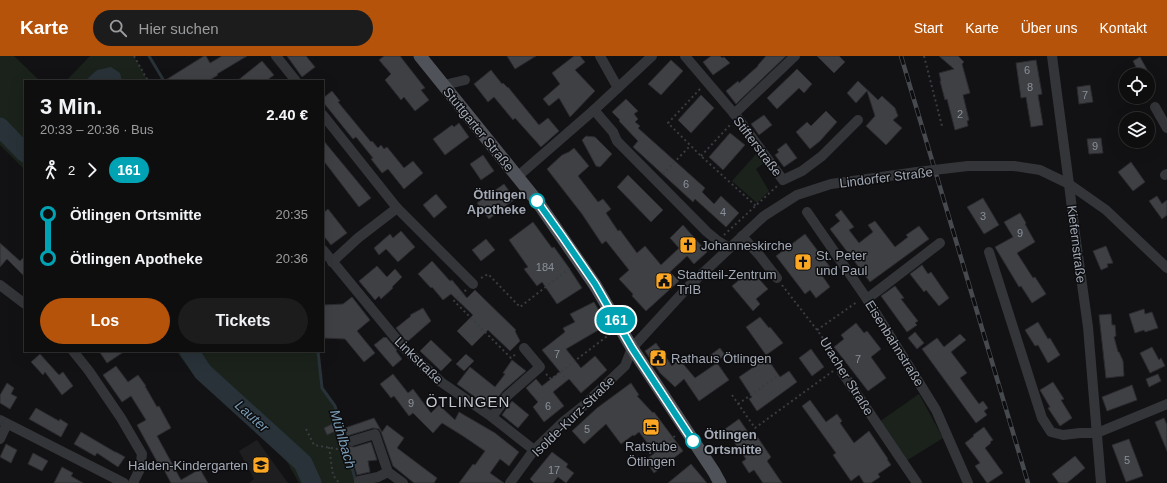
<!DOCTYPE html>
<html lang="de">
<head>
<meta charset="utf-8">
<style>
  :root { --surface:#0e0e0f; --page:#1c1c1d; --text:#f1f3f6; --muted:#9b9c9e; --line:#2e2e2f; --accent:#b45309 }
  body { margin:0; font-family:Helvetica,sans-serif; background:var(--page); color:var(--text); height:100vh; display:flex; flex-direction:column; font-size:15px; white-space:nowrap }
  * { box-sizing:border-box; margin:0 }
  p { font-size:13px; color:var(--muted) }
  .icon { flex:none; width:22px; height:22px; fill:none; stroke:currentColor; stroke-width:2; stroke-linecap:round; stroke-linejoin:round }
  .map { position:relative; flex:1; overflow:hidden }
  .drawer { position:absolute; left:24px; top:24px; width:300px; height:272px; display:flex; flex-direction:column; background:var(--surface); border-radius:0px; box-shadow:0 4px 16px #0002,0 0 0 1px var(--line) }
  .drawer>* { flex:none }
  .badge { padding:0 8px; border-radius:13px; font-size:14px; line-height:26px }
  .controls { position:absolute; left:1119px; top:12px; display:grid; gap:8px }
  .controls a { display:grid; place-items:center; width:36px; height:36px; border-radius:50%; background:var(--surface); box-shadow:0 4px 16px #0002,0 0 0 1px var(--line); font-size:20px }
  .map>.badge { position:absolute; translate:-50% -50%; box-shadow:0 0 0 2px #fff }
  .legs { display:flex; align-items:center; gap:6px; height:44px; padding:0 16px; font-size:13px }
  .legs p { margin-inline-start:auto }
  .head { display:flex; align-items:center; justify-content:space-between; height:68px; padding:0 16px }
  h1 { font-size:22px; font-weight:800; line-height:30px }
  .action { display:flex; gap:8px; margin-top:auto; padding:8px 16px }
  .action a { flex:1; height:46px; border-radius:24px; background:var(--accent); color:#fff; font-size:16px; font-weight:800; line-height:46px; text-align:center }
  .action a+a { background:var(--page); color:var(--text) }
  ul { padding:0 16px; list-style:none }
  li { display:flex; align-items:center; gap:14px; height:44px; font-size:15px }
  li i { display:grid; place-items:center; width:6px; height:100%; margin:0 5px; background:currentColor }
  li i::after { content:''; width:10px; height:10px; margin:-5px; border:3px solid; border-radius:50%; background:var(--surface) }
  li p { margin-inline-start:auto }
  li:first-child i { background:linear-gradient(#0000 50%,currentColor 0) }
  li:last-child i { background:linear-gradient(currentColor 50%,#0000 0) }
  header { display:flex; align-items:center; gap:24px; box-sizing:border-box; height:56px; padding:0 20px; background:var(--accent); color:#fff }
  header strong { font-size:19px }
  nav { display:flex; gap:22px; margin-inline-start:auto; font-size:14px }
  .search { width:280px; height:36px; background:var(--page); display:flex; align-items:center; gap:10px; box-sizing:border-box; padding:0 14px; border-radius:22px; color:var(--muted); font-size:15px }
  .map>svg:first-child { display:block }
</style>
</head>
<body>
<header>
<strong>Karte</strong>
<div class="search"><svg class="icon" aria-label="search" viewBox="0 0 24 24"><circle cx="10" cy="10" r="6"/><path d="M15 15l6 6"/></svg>Hier suchen</div>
<nav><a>Start</a><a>Karte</a><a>Über uns</a><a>Kontakt</a></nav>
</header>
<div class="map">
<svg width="1167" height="427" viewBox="0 0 1167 427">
  <rect width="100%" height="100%" fill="#121214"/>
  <!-- built -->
  <polygon fill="#1e1e21" points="257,384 288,427 249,427 254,423 239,395"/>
  <!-- green -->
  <g fill="#1a221b">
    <polygon points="0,0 14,0 40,25 25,25 25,114 0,89"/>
    <polygon points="90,0 134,0 148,25 66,25"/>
    <polygon points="757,97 764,107 756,113 769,135 757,147 732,125"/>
    <polygon points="176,295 318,295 322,332 335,350 356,427 299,427 287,406 249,367 196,322"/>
    <polygon points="919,338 943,382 906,405 879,366"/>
  </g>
  <!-- water -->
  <polygon fill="#283238" points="111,11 120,17 122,25 85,25 97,14"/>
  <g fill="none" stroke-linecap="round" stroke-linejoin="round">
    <!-- stream -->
    <g stroke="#283238" stroke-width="3">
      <polyline points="149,0 164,25"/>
      <polyline points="318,295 322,332 335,350 356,426"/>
    </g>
    <!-- river -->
    <g stroke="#283238" stroke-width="19">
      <polyline points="0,71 25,97"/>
      <polyline points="189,295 203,316 303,407 312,427"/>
    </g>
  </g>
  <!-- building -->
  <g fill="#3e4044" stroke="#2c2c30">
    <polygon points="204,0 206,0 210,7 222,0 247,0 217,18 218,19 208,25 164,25"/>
    <polygon points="287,0 306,0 315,11 302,21"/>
    <polygon points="384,0 400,0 425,32 421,34 429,44 415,55 404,41 401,44 385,24 391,18 379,4"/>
    <polygon points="507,0 536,0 515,13"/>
    <polygon points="574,0 580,0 585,6 575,14 595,35 570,61 559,42 549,50 543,43 560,28 552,17"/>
    <polygon points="711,0 720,0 722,2 724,1 730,7 713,19 703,6"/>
    <polygon points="766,0 786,0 736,48 726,35 738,25 739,27 758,10 758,9"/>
    <polygon points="817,0 839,0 845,6 834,17"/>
    <polygon points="939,0 958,0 964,6 962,8 970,37 963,39 969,64 967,65 968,70 955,74 947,43 945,44 940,25 941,25 939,17 954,13"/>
    <polygon points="1140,1 1150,19 1140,19 1133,5"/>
    <polygon points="671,4 683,15 661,39 648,28"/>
    <polygon points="1036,4 1042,38 1038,39 1043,69 1031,71 1026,41 1021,42 1016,7"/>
    <polygon points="262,5 274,19 266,25 237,25"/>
    <polygon points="797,13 812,28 804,37 799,32 777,53 767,42"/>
    <polygon points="491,14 502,28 503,27 508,32 508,31 539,69 548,62 559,75 541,91 515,62 513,64 494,41 488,46 474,28"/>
    <polygon points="858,25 878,44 882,40 895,52 898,60 893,64 902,72 886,89 866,70 875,60 867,35 856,47 847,37"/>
    <polygon points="1090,29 1093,46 1079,48 1077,31"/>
    <polygon points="332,35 340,45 338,46 371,86 372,85 378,92 381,89 384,93 387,91 404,112 413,105 423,117 404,133 388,113 382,117 371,103 373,102 356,81 353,83 323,46 323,42"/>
    <polygon points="701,39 714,52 691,77 678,64"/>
    <polygon points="626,43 638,55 634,58 638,63 635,66 640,70 638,72 705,132 702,136 714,148 721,140 739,157 726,171 695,143 693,146 633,91 638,85 619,65 620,64 612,56"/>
    <polygon points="826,55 837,66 820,85 810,93 796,76 807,66 811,70"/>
    <polygon points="764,59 772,69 759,79 751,68"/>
    <polygon points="459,67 469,81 445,99 433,83 452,69 454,71"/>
    <polygon points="730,77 745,89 723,114 709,101"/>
    <polygon points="586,80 595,81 612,98 600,111 596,110 582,84"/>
    <polygon points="1101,82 1103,97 1089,98 1087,83"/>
    <polygon points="323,84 371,142 359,151 323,104"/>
    <polygon points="786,87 797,102 784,111 775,99 779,96 777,94"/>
    <polygon points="574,92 589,110 578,120 598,146 603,143 611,153 606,157 618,175 620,174 637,197 645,190 661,209 679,192 670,182 683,169 707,196 694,208 687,200 670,216 679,225 646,255 632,240 633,238 619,223 629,214 606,185 602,188 582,158 547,113 562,99 569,96"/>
    <polygon points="483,99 494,115 481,124 470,108"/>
    <polygon points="1131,106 1145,126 1133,135 1118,116"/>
    <polygon points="628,119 663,154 651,166 617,131"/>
    <polygon points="504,128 515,143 489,163 477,147"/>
    <polygon points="436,138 447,151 434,162 423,149"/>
    <polygon points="1157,140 1162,148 1167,144 1167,159 1162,163 1149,145"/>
    <polygon points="983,142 999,169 984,178 967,151"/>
    <polygon points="328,153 347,177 331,189 323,179 323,157"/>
    <polygon points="841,154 854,171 849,174 859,187 873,176 868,169 875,165 895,191 908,181 906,179 919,170 929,183 870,226 830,173 840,165 835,159"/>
    <polygon points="1020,157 1026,167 1025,168 1035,186 1017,197 1033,222 1035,221 1046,238 1032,247 1021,230 1019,231 995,191 1013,181 1004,166"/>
    <polygon points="533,166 552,192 554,191 567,209 582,232 557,248 542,226 537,230 524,213 528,211 509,184"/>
    <polygon points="401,175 415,191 398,206 386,193 379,199 374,192 390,178 393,182"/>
    <polygon points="805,178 830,211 821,218 830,231 816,242 810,234 805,238 776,200"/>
    <polygon points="486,183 495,194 481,205 472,194"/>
    <polygon points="0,187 20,205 25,200 25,221 7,203 0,211"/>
    <polygon points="1106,190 1113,207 1107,208 1108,211 1101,214 1093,195"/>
    <polygon points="432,205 450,225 452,224 467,242 475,234 516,274 515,275 520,285 510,295 488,274 472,290 457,275 473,259 451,238 443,244 432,231 431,232 418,218"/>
    <polygon points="922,209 928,218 931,216 949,242 939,250 926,234 924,236 910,218"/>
    <polygon points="377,210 387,221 395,213 402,221 392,231 393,232 381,243 379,240 375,244 359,225"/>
    <polygon points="751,214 768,233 756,243 760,248 753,255 732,230"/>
    <polygon points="895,230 904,242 901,243 918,265 915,267 917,269 907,276 881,240"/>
    <polygon points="352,241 370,264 357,275 375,297 364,306 345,283 323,282 323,249 343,248"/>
    <polygon points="594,246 607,269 566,293 581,312 595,300 607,314 581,337 569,323 553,336 564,350 544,366 533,351 538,346 526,332 536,323 542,330 560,316 542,294 565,276 563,272 575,266 570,258"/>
    <polygon points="423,252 431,265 407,286 396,272 411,260 410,259"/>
    <polygon points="1144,253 1145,258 1152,256 1158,272 1145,276 1144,274 1135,277 1129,258"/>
    <polygon points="1111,258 1112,269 1115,269 1116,280 1114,281 1118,296 1119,296 1123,305 1124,320 1106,322 1099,259"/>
    <polygon points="760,261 769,272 770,271 783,287 766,299 746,271"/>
    <polygon points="1038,266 1048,283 1050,282 1060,299 1048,307 1038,289 1035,290 1025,274"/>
    <polygon points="856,267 864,277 867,275 881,293 871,301 886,322 868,335 834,291 844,283 841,279"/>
    <polygon points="915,276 924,287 917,293 908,282"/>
    <polygon points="960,278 966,284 951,296 967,317 960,322 979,348 983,345 988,352 984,355 987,359 976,367 922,293 937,282 944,291"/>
    <polygon points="384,281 385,282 386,281 397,294 396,295 402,303 393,311 374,289"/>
    <polygon points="431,284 452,304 441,315 420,295"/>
    <polygon points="656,287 672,310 679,303 695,322 717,307 729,324 699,345 684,323 675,331 660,317 645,295"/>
    <polygon points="1152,291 1159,304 1161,302 1165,310 1150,317 1140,297"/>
    <polygon points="720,292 725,299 714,307 709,300"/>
    <polygon points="811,293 824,311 812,320 799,302"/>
    <polygon points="99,295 125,295 107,307"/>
    <polygon points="40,298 59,319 63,316 73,330 62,339 45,316 43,319 31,306"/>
    <polygon points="466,298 474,305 464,315 456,308"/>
    <polygon points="767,302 780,321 789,315 797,326 757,355 749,343 752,341 739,321"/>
    <polygon points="512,304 526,315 503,335 490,352 457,328 470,311 495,331 505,318 503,317"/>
    <polygon points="116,310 128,326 138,319 146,330 145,330 157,351 159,350 171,372 157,380 181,424 200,413 208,427 171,427 163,412 161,413 137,369 146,364 131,340 122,346 103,319"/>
    <polygon points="393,318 408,337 413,333 431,357 439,349 455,364 459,356 495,377 519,396 509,410 500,403 490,417 504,427 459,427 473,408 475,409 485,395 463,380 442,367 433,377 413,357 409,360 394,340 391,342 380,328"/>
    <polygon points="1158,318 1161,325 1149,331 1146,323"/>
    <polygon points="1053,326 1064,343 1061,344 1072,362 1060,370 1048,352 1050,351 1040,334"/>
    <polygon points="7,327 14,332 11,338 17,341 10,353 0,347 0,339"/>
    <polygon points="631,327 639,339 637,340 653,357 654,356 683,395 654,417 645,404 655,397 639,376 634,380 633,379 621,388 606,368 584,388 572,375 597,352"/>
    <polygon points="1132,329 1137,344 1107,355 1102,341"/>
    <polygon points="810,344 826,366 837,358 842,365 840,367 854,387 869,375 888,403 887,403 891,409 878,418 880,421 871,427 864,427 859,419 851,425 833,399 836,397 802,350"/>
    <polygon points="512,345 529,359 518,372 502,359"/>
    <polygon points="36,352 59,365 60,363 68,368 61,381 29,363"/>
    <polygon points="374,362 382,376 387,369 404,382 397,392 437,422 434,427 414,427 393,410 381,376 379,373 373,372 350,379 347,381 345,372"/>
    <polygon points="1164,362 1167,369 1167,395 1155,366"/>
    <polygon points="739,363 750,379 754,376 771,401 767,405 782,427 763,427 754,414 749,417 742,406 746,403 725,373"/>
    <polygon points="332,368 336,375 327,379 324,372"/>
    <polygon points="984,371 993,384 990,386 991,387 985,392 1003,417 988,427 987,427 975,410 980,407 965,387 974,380 973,379"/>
    <polygon points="81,376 115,396 116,396 125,401 118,411 97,397 95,400 74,388"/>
    <polygon points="1129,383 1143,420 1126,426 1112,389"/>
    <polygon points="371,386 377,404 368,405 370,416 357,419 354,409 352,410 348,390 354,391"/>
    <polygon points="6,388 17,394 11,407 0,401"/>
    <polygon points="552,396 568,408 566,411 574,417 566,427 558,421 553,427 534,427 530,423"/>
    <polygon points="33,397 48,405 42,415 28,408"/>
    <polygon points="1075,400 1085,412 1067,427 1059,427 1052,418"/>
    <polygon points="691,408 707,427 668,427"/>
    <polygon points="62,411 73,417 71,420 83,427 54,427"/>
  </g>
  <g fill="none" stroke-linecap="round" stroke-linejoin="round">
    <!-- path -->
    <g stroke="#393c40" stroke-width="2" stroke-dasharray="2 3" stroke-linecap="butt">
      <polyline points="134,0 148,25"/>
      <polyline points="924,0 942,70"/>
      <polyline points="700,33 668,67 701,100 756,150"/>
      <polyline points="701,100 730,69"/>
      <polyline points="663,118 690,90"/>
      <polyline points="724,179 777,130"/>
      <polyline points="481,222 488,218 520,251 570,212"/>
      <polyline points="782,229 817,274 839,304 839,308"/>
      <polyline points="466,234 454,245 511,302 516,298"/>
      <polyline points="817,274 857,246"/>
      <polyline points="560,316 567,324"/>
      <polyline points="546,318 551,323 610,278"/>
      <polyline points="732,339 755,372 833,315"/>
      <polyline points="738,348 779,319"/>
      <polyline points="306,373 314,389 337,393 344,392"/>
      <polyline points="329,391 333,419 339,427"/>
      <polyline points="649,397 654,397 676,379"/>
    </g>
    <!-- minor -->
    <g stroke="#333539" stroke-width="10">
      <polyline points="276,0 296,25"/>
      <polyline points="600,0 618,32"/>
      <polyline points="685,0 737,61 783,124 802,115 822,100 858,64"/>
      <polyline points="1052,0 1069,128 1075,178 1088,271 1101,427"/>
      <polyline points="444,29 465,24"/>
      <polyline points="1155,51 1167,72"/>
      <polyline points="594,54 613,76 617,85 707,176 718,185 729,192"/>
      <polyline points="734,58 795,0"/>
      <polyline points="323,59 397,152 473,228"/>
      <polyline points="968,110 1014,110 1040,114 1069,128 1106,154 1167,212"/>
      <polyline points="1165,119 1167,118"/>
      <polyline points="517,121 594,54 652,0"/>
      <polyline points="807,156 867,243 936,354 968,427"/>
      <polyline points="742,180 760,200 777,222"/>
      <polyline points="323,194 403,291 441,326 492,361 534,394"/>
      <polyline points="989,196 1042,362 1051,376 1063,379 1080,377 1097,377 1167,348"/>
      <polyline points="332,206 358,182 397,152"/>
      <polyline points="0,229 25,248"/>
      <polyline points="867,243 940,187"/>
      <polyline points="73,295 89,315 121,362 142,398 140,413 133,427"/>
      <polyline points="842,316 917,427"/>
      <polyline points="492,361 507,340 540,311 524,292"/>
      <polyline points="0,364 124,427"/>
      <polyline points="0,383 7,368"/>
      <polyline points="352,385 375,378 388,416 403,427"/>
      <polyline points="359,425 378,421 388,416"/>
      <polyline points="510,427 534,394 563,366 582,351 625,310 632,292 688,231 764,160 797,139 831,128 917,116"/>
    </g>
    <!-- major -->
    <polyline stroke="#4f5259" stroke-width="13" points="420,0 537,145 595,229 632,292 714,416 720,427"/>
    <!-- rail casing -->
    <g stroke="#46494e" stroke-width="4.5">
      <polyline id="rail" points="901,0 1028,427"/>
    </g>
    <!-- rail -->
    <use href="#rail" stroke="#0d0d0f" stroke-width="3" stroke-dasharray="9" stroke-linecap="butt"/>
    <!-- minor-bridge -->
    <polyline stroke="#333539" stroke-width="10" points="917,116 968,110"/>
  </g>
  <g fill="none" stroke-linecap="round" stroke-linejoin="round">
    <!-- line-1 casing -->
    <g stroke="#fff" stroke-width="9">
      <polyline id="line-1" points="537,145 562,180 595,228 632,292 693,385"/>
    </g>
    <!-- line-1 -->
    <use href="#line-1" stroke="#00a3b4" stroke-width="6"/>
  </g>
  <!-- icons -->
  <defs>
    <g id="church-square" transform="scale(0.9)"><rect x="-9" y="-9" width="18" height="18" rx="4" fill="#fca723" stroke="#0d0d0f"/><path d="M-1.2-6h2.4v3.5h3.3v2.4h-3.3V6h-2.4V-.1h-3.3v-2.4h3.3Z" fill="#111"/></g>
    <g id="civic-square" transform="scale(0.9)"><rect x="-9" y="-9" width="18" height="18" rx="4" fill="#fca723" stroke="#0d0d0f"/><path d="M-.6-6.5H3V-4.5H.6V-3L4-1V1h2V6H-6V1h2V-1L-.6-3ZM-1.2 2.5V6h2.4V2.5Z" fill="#111"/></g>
    <g id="hotel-square" transform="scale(0.9)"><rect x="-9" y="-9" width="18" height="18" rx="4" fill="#fca723" stroke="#0d0d0f"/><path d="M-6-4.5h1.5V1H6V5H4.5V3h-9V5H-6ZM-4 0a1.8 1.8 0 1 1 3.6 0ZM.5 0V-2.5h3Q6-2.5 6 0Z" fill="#111"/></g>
    <g id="school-square" transform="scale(0.9)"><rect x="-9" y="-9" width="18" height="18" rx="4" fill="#fca723" stroke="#0d0d0f"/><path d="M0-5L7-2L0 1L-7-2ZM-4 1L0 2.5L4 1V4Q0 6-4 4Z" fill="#111"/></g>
  </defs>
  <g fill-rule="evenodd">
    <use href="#church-square" x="688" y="189"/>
    <use href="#church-square" x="803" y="206"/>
    <use href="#civic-square" x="664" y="225"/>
    <use href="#civic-square" x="658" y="302"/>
    <use href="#hotel-square" x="651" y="371"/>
    <use href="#school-square" x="261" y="409"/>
  </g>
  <!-- markers -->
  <g fill="#fff" stroke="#00a3b4" stroke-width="2">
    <circle cx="537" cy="145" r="7"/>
    <circle cx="693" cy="385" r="7"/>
  </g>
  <g text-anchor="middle" stroke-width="3" stroke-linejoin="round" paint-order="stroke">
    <!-- number labels -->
    <g font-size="11" fill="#8a909a">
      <text x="1027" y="18">6</text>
      <text x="1030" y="35">8</text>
      <text x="1085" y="43">7</text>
      <text x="960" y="62">2</text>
      <text x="1095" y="94">9</text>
      <text x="686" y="132">6</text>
      <text x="723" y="160">4</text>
      <text x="983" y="164">3</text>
      <text x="1020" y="181">9</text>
      <text x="545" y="215">184</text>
      <text x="557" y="302">7</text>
      <text x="858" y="307">7</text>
      <text x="411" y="351">9</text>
      <text x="548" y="354">6</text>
      <text x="587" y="377">5</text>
      <text x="1127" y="408">5</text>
      <text x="554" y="418">17</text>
    </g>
    <!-- street labels -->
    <g font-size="13" fill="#a3aab6" stroke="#0d0d0f">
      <text transform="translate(479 73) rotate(51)" y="5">Stuttgarter Straße</text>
      <text transform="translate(758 90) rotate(53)" y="5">Stifterstraße</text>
      <text transform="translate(886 121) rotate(-7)" y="5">Lindorfer Straße</text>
      <text transform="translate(1077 188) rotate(83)" y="5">Kiefernstraße</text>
      <text transform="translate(895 287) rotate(58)" y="5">Eisenbahnstraße</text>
      <text transform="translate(419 304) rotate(44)" y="5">Linkstraße</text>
      <text transform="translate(847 320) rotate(58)" y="5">Uracher Straße</text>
      <text transform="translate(573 360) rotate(-44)" y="5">Isolde-Kurz-Straße</text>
    </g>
    <!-- stop labels -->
    <g font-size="13" font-weight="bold" fill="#a3aab6" stroke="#0d0d0f" text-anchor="end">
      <text x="526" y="143">Ötlingen<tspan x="526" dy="15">Apotheke</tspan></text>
      <text x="704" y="383" text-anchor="start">Ötlingen<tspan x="704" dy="15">Ortsmitte</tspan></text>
    </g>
    <!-- poi labels -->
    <g font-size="13" fill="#a3aab6" stroke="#0d0d0f" text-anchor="start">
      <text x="701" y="194">Johanneskirche</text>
      <text x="816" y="204">St. Peter<tspan x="816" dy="15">und Paul</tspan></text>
      <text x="677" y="223">Stadtteil-Zentrum<tspan x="677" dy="15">TrIB</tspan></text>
      <text x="671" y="307">Rathaus Ötlingen</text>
      <text x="651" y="395" text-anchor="middle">Ratstube<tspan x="651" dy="15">Ötlingen</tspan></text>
      <text x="248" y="414" text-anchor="end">Halden-Kindergarten</text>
    </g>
    <!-- water labels -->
    <g font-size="14" font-style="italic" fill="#789ab3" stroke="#0d0d0f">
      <text transform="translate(252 360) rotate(42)" y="5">Lauter</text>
      <text transform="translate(343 383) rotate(74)" y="5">Mühlbach</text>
    </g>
    <!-- quarter labels -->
    <g font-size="15" letter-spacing="1" fill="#c4c8d1" stroke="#0d0d0f">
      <text x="468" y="351">ÖTLINGEN</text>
    </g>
  </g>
</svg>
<div class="controls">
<a><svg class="icon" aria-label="locate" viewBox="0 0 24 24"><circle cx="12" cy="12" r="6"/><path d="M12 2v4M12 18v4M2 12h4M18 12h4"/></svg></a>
<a><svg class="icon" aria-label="layers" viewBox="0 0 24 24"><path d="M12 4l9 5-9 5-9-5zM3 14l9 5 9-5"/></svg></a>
</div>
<b class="badge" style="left:616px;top:264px;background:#00a3b4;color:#fff">161</b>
<section class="drawer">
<div class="head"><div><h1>3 Min.</h1><p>20:33 – 20:36 · Bus</p></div><b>2.40 €</b></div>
<div class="legs"><svg class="icon" aria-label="walk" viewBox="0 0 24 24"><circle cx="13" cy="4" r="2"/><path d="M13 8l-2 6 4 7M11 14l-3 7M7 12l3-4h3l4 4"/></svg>2<svg class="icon" aria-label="forward" viewBox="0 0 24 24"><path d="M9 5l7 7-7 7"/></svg><b class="badge" style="background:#00a3b4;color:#fff">161</b></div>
<ul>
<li><i style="color:#00a3b4"></i><b>Ötlingen Ortsmitte</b><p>20:35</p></li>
<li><i style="color:#00a3b4"></i><b>Ötlingen Apotheke</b><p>20:36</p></li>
</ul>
<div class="action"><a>Los</a><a>Tickets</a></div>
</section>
</div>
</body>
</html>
